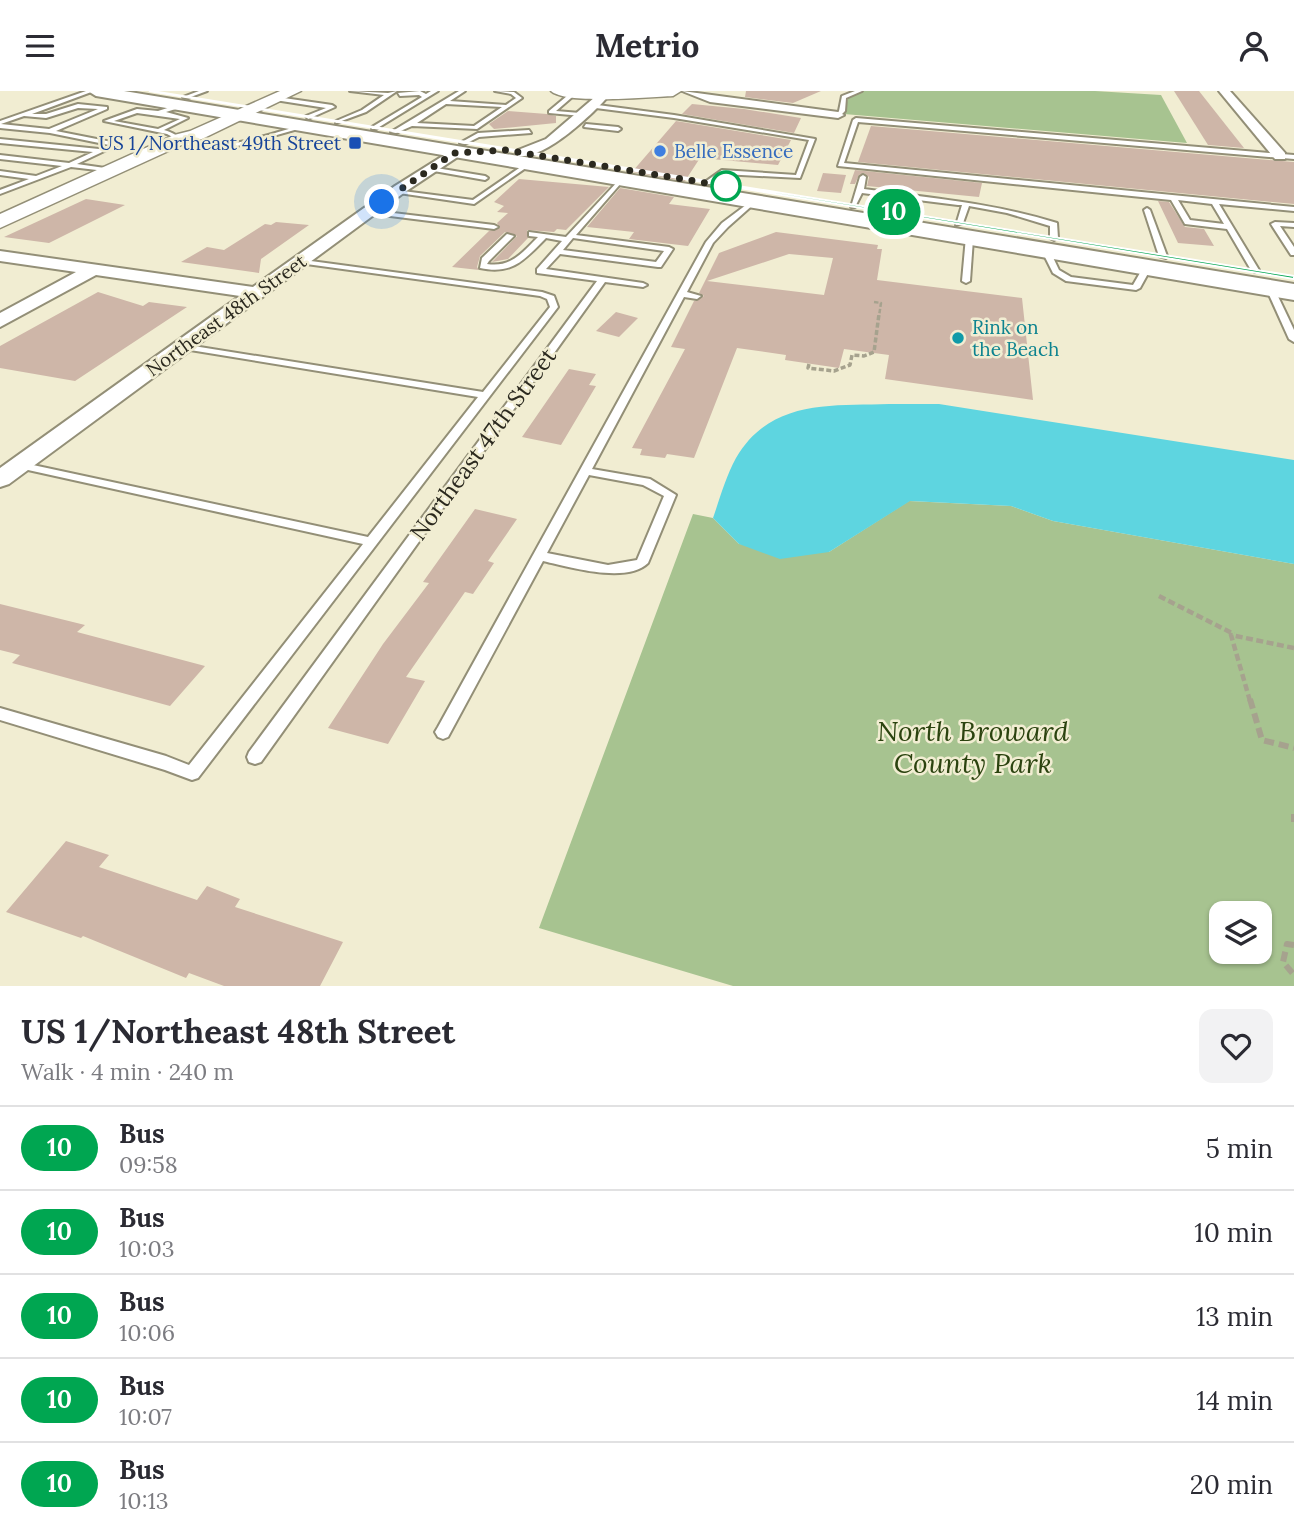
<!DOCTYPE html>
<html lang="en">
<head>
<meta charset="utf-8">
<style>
  :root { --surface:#fff; --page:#f2f2f3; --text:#2b2b33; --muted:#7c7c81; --line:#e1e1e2 }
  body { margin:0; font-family:Lora,serif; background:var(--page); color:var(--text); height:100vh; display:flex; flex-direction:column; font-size:26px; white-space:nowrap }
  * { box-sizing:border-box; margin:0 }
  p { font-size:23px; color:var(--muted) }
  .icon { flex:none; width:38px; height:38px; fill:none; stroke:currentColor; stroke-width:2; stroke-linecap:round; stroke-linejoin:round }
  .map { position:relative; height:895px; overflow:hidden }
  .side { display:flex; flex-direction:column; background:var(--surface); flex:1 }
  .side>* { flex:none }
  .badge { padding:0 14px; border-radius:23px; font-size:24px; line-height:46px }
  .buttons { position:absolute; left:1209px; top:810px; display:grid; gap:14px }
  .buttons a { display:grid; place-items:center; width:63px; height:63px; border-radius:14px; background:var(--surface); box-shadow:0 2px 5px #0004; font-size:35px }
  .you { position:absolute; width:35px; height:35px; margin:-18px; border:5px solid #fff; border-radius:50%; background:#1a73e8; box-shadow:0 0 0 10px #1a73e833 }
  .map>.badge { position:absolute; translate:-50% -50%; box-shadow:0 0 0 4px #fff }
  .round { display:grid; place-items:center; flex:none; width:74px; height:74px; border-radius:14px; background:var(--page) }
  .headline { display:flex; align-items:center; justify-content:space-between; height:119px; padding:0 21px }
  h1 { font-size:33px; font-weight:700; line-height:52px }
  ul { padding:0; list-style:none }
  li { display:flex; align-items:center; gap:21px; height:84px; padding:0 21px; border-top:2px solid var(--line) }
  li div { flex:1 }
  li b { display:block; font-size:26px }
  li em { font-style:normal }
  li .badge { min-width:77px; font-weight:700; text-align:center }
  header { display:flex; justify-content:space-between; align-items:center; height:91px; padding:0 21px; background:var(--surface); font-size:32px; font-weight:700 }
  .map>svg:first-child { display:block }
</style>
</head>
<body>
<header><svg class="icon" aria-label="menu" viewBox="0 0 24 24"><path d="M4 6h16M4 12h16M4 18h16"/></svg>Metrio<svg class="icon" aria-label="person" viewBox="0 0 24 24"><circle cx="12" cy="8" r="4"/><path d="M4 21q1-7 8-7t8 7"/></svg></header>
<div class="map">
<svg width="1294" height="895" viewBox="0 0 1294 895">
  <rect width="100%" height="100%" fill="#f1edd2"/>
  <!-- green -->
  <g fill="#a7c390" fill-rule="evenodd">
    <polygon points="850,0 1095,0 1161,4 1187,52 844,23"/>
    <path d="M 909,410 L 1011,415 L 1053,430 L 1294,473 L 1294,895 L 733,895 L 539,837 L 693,423 L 713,427 L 739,453 L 829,461 ZM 1222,822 L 1260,822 L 1260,861 L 1222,861 Z"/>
  </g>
  <!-- water -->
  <path fill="#5ed5e0" d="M 889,313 L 939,313 L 1294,369 L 1294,473 L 1053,430 L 1011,415 L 910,410 L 829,461 L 780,468 L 739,453 L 713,427 C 720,407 726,385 736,367 C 771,308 830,315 889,313 Z"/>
  <!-- building -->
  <g fill="#ceb6a8" fill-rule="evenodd">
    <polygon points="746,0 821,0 793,12 745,6"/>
    <polygon points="1174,0 1199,0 1244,57 1208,54"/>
    <polygon points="692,13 744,18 801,27 794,42 682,23"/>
    <polygon points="508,20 547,23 556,25 556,32 494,38 489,33"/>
    <polygon points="676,30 791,49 778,74 700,67 685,90 632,81"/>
    <polygon points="871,35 1294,71 1294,113 858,71"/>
    <polygon points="855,79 982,92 979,106 867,95 869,86 864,82 859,84 855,93 850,93"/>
    <polygon points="823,82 846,84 841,102 817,100"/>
    <polygon points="519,88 609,96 566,139 557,138 554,141 527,139 528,147 508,168 492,171 517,145 505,141 480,165 477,176 479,179 452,176 489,140 500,137 497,132 508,122 497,121 504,115 494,111"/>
    <polygon points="620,97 674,106 669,113 710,118 688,155 629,148 634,141 587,136"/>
    <polygon points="86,108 125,114 49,152 4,146"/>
    <polygon points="1158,110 1169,111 1185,136 1204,138 1214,155 1178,152"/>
    <polygon points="276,131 309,134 261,168 259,182 181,171 207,156 224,159 265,133 271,134"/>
    <path d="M 776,141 L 878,154 L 877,158 L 882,158 L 877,189 L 1022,207 L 1033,309 L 885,288 L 889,264 L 844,258 L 839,277 L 785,269 L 786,264 L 737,257 L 694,367 L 667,363 L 665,367 L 640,364 L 642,358 L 632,357 L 685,258 L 671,256 L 694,210 L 704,205 L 699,202 L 719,162 ZM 789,163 L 833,167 L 824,204 L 707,190 Z"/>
    <polygon points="98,201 143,215 149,211 187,216 75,290 0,277 0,255"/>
    <polygon points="616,221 638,227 619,246 596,240"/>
    <polygon points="569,278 596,283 589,294 596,295 561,354 522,346"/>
    <polygon points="475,418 517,428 488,470 494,472 473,503 465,501 406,586 425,590 388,653 328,637 383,553 429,492 423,491"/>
    <polygon points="0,513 85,534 77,541 205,575 170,615 12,572 20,564 0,559"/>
    <polygon points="66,750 109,764 99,776 197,809 207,795 240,808 235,816 343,851 320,895 224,895 189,882 186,887 83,845 81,847 6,821"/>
  </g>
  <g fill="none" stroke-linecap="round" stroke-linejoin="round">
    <!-- lane casing -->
    <g stroke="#938f77" stroke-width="4">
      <g id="lane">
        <path d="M 86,0 L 94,0 L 32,23 L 46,23 L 78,13 L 107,16 L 107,18 L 56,40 L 117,52 L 117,54 L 77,73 L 112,78 L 114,81 L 71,76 L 0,103 L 0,99 L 29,88 L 0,84 L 0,80 L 36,85 L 62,75 L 0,68 L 0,64 L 69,72 L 93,61 L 0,52 L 0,48 L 99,58 L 109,54 L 50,42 L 0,37 L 0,30 ZM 78,17 L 98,18 L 49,38 L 1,33 L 24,25 L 46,27 Z"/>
        <polygon points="199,0 207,0 188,7 183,6"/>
        <polygon points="350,0 388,2 397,0 366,21 336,32 336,30 362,19 384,4"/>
        <polygon points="420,0 426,3 431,0 438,0 376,38 372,38 372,36 422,6 419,4 400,5 398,2"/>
        <path d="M 459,0 L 465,0 L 450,10 L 506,14 L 516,7 L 511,3 L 495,0 L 514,1 L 522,7 L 477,38 L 412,35 L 396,42 L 391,41 ZM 446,13 L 502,16 L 474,35 L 417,32 Z"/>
        <polygon points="573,0 578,1 556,20 580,22 582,25 549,22 549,20"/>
        <polygon points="855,0 862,0 846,7 845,20 840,25 836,25 839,20 842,5"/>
        <polygon points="277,6 332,14 335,16 308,28 306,25 326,17 275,9"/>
        <path d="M 180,13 L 182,16 L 166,21 L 188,27 L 164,39 C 173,41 180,48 189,50 C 226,61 266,44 302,34 L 305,36 L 227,58 L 187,54 L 167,43 L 104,30 L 137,18 L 158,20 ZM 137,22 L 180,28 L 158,38 L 114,30 Z"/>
        <polygon points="590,13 674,24 815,48 800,87 723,83 707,94 705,93 705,91 722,79 796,84 809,49 674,27 588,16"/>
        <path d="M 856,27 L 1294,64 L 1294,68 L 858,31 L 844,72 L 1294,116 L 1294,120 L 1219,113 L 1259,179 L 1255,181 L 1251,179 L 1227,138 L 1185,133 L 1171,109 L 838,75 L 853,29 ZM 1178,109 L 1212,113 L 1224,133 L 1190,129 Z"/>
        <polygon points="586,33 618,36 621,38 618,40 584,36"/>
        <polygon points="529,39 531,42 479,46 465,53 460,52 478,42"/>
        <polygon points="525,73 530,74 474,113 392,101 395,99 473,109"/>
        <polygon points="430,76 485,85 488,87 485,89 428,79"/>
        <path d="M 863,84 L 866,86 L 864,98 C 929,107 994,112 1057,132 L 1058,147 L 1054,149 L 1050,147 L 1050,135 L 1007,122 L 969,115 L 963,132 L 956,134 L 962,114 L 958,114 L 862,102 L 855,116 L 851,116 L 860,86 Z"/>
        <path d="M 620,88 L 623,90 L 622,91 L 576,144 L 669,156 L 673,158 L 661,176 L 658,176 L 560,163 L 546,178 L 643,192 L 647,194 L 643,196 L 605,191 L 261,671 L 255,673 L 249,671 L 247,666 L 249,661 L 597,190 L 537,182 L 537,178 L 562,150 L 546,147 C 524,169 513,184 480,177 L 482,167 L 507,143 L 514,145 L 489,170 L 487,173 C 511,177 523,161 538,146 L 529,145 L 529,141 L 566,146 ZM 573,147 L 664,160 L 656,171 L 563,159 Z"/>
        <path d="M 750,111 L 755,112 L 728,136 L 713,152 L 687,201 L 701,205 L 697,208 L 684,206 L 592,378 L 650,388 L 676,404 L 648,472 C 627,493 569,476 543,470 L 448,646 L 443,648 L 438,646 L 435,641 L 438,636 L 706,151 L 722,132 ZM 589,384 L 643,394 L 664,405 L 637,469 L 608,474 L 547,462 Z"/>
        <polygon points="1147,117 1150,119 1167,165 1166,167 1159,165 1144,119"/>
        <polygon points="368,119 494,134 498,136 494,138 366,122 366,120"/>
        <polygon points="1275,131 1294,132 1294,136 1280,135 1294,156 1294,164 1291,164 1271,133"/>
        <polygon points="966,146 973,148 970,190 966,192 962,190"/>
        <polygon points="1043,158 1049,158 1059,179 1071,186 1133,194 1144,175 1151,177 1140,197 1136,199 1066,190 1053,182 1042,160"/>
        <polygon points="296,168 542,201 554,205 558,216 198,687 192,689 165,679 0,629 0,617 166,665 189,674 363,453 19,377 13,374 15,372 19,371 368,446 478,306 184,258 179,255 181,253 483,301 550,216 547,208 540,205 299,172 295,170"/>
        <polygon points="1267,195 1274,197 1294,239 1294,251 1289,248 1266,197"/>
      </g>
    </g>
    <!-- street casing -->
    <g stroke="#938f77" stroke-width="4">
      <g id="street">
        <path d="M 602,0 L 613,0 C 596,20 546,69 518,65 L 518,59 L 546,48 Z"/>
        <polygon points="682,0 838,21 844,24 838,27 710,11"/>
        <polygon points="1219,0 1230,0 1285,62 1285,68 1275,68"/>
        <polygon points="454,58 460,62 459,65 405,101 9,393 0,396 0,377 240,205 96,184 0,236 0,222 76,181 0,170 0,160 253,196 395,95"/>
      </g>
    </g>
    <!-- secondary casing -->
    <g stroke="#938f77" stroke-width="3">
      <g id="secondary">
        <polygon points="280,0 301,0 202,48 186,52 0,137 0,123 174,44 190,40"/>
        <path d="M 551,0 L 681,0 L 673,5 C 650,6 567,14 551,0 Z"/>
      </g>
    </g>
    <!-- primary casing -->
    <g stroke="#938f77" stroke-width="4">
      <polygon id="primary" points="88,0 124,0 1294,193 1294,209 96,5"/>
    </g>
    <!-- path-far3 -->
    <polyline stroke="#a6a28e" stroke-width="2.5" stroke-dasharray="4.5 2" stroke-linecap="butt" points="874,211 881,212 879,225"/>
    <!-- path-far2 -->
    <polyline stroke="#a6a28e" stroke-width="3.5" stroke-dasharray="5 2.5" stroke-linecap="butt" points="809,273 808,277 834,280 850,274 852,264 864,265 874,261 879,223"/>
    <!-- path-far1 -->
    <g stroke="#a6a28e" stroke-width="4.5" stroke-dasharray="7 3.5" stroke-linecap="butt">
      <polyline points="1159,505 1234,543"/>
      <polyline points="1250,610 1231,544 1294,557"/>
    </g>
    <!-- path -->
    <g stroke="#a6a28e" stroke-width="6" stroke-dasharray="10 5" stroke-linecap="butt">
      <polyline points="1250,608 1262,649 1294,657"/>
      <polyline points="1294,723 1294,731"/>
      <polyline points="1294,854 1287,853 1283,871 1294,884"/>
    </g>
    <!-- lane -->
    <use href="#lane" fill="#fff" fill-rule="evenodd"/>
    <!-- street -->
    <use href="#street" fill="#fff" fill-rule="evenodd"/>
    <!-- secondary -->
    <use href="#secondary" fill="#fff" fill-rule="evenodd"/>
    <!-- primary -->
    <use href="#primary" fill="#fff" fill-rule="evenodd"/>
  </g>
  <!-- line -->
  <polygon fill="#00a651" stroke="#fff" stroke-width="2" points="149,0 152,0 1294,185 1294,188"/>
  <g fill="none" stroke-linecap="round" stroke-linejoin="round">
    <!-- walk -->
    <polyline stroke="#2b291f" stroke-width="7" stroke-dasharray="0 12.6" points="382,111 454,62 505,59 731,96 726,95"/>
  </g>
  <!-- markers -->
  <rect fill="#1a4fb4" stroke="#f1edd2" stroke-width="2.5" x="348" y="45" width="14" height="14" rx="3.5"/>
  <circle fill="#3f7fe0" stroke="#f1edd2" stroke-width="2.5" cx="660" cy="60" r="7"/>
  <circle fill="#fff" stroke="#00a651" stroke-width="3.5" cx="726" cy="95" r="14"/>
  <circle fill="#0f9aa8" stroke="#f1edd2" stroke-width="2.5" cx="958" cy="247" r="7"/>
  <g text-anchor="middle" stroke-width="5" stroke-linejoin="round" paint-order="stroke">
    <!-- far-transit labels -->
    <g font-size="19" fill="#164399" stroke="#f1edd2" text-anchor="end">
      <text x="341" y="59">US 1/Northeast 49th Street</text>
    </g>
    <!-- far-shop labels -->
    <g font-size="19" fill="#366cbe" stroke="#f1edd2" text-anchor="start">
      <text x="674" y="67">Belle Essence</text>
    </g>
    <!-- far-street labels -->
    <g font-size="19" fill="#2b291f" stroke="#f1edd2">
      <text transform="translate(226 224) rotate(-36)" y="7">Northeast 48th Street</text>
    </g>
    <!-- far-culture labels -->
    <g font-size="19" fill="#0d838f" stroke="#f1edd2" text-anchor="start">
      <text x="972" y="243">Rink on<tspan x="972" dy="22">the Beach</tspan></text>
    </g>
    <!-- street labels -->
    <g font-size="23" fill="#2b291f" stroke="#f1edd2">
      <text transform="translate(483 353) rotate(-54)" y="8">Northeast 47th Street</text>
    </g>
    <!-- near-park labels -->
    <g font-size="28" font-style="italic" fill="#2b430f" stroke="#f1edd2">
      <text x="973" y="650">North Broward<tspan x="973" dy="32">County Park</tspan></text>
    </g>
  </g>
</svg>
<div class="buttons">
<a><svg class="icon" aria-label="layers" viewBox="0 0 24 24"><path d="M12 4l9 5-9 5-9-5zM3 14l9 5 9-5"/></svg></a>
</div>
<div class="you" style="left:382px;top:111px"></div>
<b class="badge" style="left:894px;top:121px;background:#00a651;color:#fff">10</b>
</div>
<section class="side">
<div class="headline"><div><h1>US 1/Northeast 48th Street</h1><p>Walk · 4 min · 240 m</p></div><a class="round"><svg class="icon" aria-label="heart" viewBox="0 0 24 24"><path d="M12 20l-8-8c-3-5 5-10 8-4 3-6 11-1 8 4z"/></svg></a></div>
<ul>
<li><span class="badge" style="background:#00a651;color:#fff">10</span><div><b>Bus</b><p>09:58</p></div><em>5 min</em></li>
<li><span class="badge" style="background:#00a651;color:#fff">10</span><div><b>Bus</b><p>10:03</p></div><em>10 min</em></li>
<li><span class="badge" style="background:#00a651;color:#fff">10</span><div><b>Bus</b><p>10:06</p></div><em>13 min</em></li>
<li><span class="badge" style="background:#00a651;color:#fff">10</span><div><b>Bus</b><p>10:07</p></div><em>14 min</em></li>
<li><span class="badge" style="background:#00a651;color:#fff">10</span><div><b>Bus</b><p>10:13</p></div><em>20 min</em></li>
</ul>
</section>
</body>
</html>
